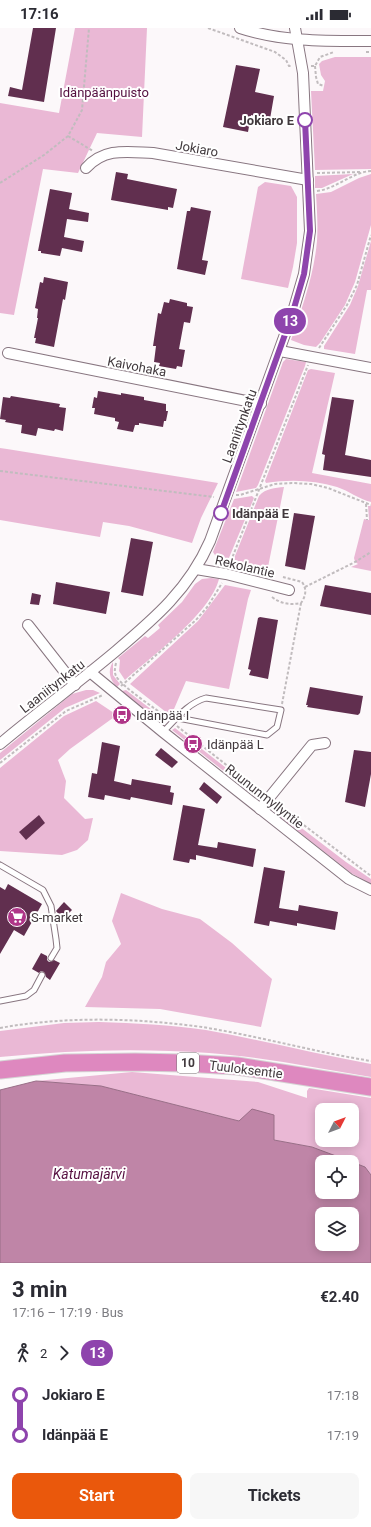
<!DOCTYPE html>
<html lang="en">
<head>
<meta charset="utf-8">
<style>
  :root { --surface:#fff; --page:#f7f7f7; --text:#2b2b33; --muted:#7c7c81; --accent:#ea580c }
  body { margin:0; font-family:Roboto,sans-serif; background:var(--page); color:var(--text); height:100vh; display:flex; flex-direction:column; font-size:15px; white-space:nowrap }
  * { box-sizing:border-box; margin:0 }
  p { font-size:13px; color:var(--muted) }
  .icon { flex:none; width:22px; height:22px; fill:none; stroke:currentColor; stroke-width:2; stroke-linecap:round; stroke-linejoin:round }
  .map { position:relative; height:1235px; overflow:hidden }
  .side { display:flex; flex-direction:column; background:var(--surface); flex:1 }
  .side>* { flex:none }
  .badge { padding:0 8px; border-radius:13px; font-size:14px; line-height:26px }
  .needle { width:26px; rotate:48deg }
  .controls { position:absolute; left:315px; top:1075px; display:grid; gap:8px }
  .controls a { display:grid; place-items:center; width:44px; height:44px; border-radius:8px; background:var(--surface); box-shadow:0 2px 10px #0003; font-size:20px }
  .map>.badge { position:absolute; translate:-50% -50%; box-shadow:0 0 0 2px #fff }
  .legs { display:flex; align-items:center; gap:6px; height:44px; padding:0 12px; font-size:13px }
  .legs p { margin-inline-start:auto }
  .summary { display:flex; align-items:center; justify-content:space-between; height:68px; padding:0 12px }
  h1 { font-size:22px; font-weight:700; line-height:30px }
  .button { display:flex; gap:8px; margin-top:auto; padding:8px 12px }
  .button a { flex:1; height:46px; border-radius:8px; background:var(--accent); color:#fff; font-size:16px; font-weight:700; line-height:46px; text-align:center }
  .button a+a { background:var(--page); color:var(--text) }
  ul { padding:0 12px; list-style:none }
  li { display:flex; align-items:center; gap:14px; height:40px; font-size:15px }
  li i { display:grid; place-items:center; width:6px; height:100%; margin:0 5px; background:currentColor }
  li i::after { content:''; width:10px; height:10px; margin:-5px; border:3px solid; border-radius:50%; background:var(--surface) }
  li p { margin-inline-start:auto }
  li:first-child i { background:linear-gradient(#0000 50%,currentColor 0) }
  li:last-child i { background:linear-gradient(currentColor 50%,#0000 0) }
  .status { display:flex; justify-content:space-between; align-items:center; height:28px; padding:0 20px; background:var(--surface); direction:ltr }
  .status svg { height:11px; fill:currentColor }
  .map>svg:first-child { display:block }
</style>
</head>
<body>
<div class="status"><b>17:16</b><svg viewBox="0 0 49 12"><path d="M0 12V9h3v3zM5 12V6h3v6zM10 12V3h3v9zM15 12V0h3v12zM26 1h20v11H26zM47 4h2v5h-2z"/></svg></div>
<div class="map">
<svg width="371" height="1235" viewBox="0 0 371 1235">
  <rect width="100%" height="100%" fill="#fcf8fa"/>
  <!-- green -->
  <g fill="#eab8d5" fill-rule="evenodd">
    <polygon points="75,0 147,0 142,109 97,105 78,145 43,141 14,287 0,285 0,75 59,85"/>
    <polygon points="335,29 371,29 371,141 315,142 311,63 323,63 325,53 321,47 319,36 322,33"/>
    <polygon points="353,146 322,160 315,160 315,148"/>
    <path d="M 371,146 L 371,197 L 355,254 L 345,277 L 320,315 L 316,319 L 304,317 L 291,312 C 302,280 314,247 317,213 C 318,197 317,182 316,166 L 331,164 L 359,150 Z"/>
    <polygon points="265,154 291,158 297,169 297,215 293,239 288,260 241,251 258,159"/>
    <polygon points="371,213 371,262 367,262 355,326 324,321 324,318 350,277 358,258"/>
    <polygon points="286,331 306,334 305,338 258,457 256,460 236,464 283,334"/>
    <path d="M 311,341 L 335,345 L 312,445 L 371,456 L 371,474 C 359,471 349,463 337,459 C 314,452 290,451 266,455 L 265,453 L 308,342 Z"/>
    <polygon points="0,420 7,421 218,455 201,490 192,515 129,498 103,494 100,509 0,492"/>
    <path d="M 284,459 L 267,544 L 231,538 L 259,468 C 266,460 275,460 284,459 Z"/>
    <polygon points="252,468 254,470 226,537 220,535 213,524 234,471"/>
    <polygon points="368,478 371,478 371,543 351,539 358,536 355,534 354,530 364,491 369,492"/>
    <path d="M 211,550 L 219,551 C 210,586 152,628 125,652 L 119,643 L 120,632 L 118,630 L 145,608 L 148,610 L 160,600 L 158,597 L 182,574 L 195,556 L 202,551 Z"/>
    <polygon points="225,557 251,562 248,571 229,661 186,653 171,688 130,656 198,593"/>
    <path d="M 113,634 L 113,647 L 120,656 L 117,659 C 110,652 107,643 113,634 Z"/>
    <polygon points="86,662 93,662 100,665 65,680 0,732 0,725 72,666"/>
    <polygon points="126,662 165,692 164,694 160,694 122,663"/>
    <polygon points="96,673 117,687 70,721 58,732 66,753 64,770 85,791 93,790 88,812 77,822 62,827 0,823 0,740 64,688"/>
    <polygon points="175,700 262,768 255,768 172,702"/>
    <polygon points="274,779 346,834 371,851 371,856 351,845 275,785"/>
    <polygon points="121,865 162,881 200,891 232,915 272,951 261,999 160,981 85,979 102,949 106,934 121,916 112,893"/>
    <path d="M 99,994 C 135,995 170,997 206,1002 C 261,1012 316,1026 371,1036 L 371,1049 C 317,1040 263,1029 209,1025 C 140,1020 69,1022 0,1029 L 0,1003 L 64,995 Z"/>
    <path d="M 132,1044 L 258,1054 L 307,1070 L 307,1063 L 309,1060 L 371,1070 L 371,1147 L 365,1139 L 312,1119 L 274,1112 L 274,1087 L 239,1093 L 101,1058 L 36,1053 ZM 322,1082 L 352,1082 L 352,1112 L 322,1112 Z"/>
  </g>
  <!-- water -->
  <path fill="#bf85a7" stroke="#996e87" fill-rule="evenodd" d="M 36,1053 L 101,1058 L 239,1093 L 252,1081 L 274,1087 L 274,1112 L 312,1119 L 352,1134 L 322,1134 L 322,1164 L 352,1164 L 352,1134 L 365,1139 L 371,1147 L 371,1235 L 0,1235 L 0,1062 ZM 322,1186 L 352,1186 L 352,1216 L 322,1216 Z"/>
  <!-- building -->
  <g fill="#612f4f">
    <polygon points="33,0 56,0 44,74 8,68 10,59 22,62"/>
    <polygon points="236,37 260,41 255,64 274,68 270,91 251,87 248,104 223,99"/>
    <polygon points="116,144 128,146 127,151 177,161 173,180 168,179 168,182 111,172"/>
    <polygon points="50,161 72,165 69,181 89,185 88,194 67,191 64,209 84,213 82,224 62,220 60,228 41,225 41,223 38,223"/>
    <polygon points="191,179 211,183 202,232 208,233 205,247 177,241 187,183 190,183"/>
    <polygon points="44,249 68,254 65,272 63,271 54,319 35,315 36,310 34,310 38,290 37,290 38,281 35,280 40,254 43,255"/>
    <polygon points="170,271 187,275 187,278 193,279 190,295 184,294 179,321 185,322 182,339 177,338 176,341 159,338 160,335 154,334 156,318 153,318 158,285 161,286 164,274 169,275"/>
    <polygon points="98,363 121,367 121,365 144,369 144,372 166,376 166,383 168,383 166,393 164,393 163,399 139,395 139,397 135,397 133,404 117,401 119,394 115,393 115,390 94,386 95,380 92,380 94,369 97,370"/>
    <polygon points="11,368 60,376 59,379 66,380 63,403 55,401 54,403 38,400 36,408 21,405 22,397 5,394 6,392 0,391 3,369 10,370"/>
    <polygon points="332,369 354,372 345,427 371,432 371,449 323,442 325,427 322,426"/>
    <polygon points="294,485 315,488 305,542 285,538"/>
    <polygon points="131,510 153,514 143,568 121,564"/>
    <polygon points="56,554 110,564 106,586 53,576"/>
    <polygon points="325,557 371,565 371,587 320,578"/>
    <polygon points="32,565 41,567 39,577 30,576"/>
    <polygon points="260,589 278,592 268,651 249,647 251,642 248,641 258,590"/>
    <polygon points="310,659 363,668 360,685 358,687 307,679 308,677 306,677"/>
    <polygon points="102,714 120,718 114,753 131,757 132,751 171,758 170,764 174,765 172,777 131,769 130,772 105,767 104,772 88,769 92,745 97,746"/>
    <polygon points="161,720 178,734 172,740 155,727"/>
    <polygon points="354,722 371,724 371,746 365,779 345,774"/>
    <polygon points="204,754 222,769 217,776 199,761"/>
    <polygon points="183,777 205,781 198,817 217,820 218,814 256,821 253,839 196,827 196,832 190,831 189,835 173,832"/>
    <polygon points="39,787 45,795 26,812 19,804"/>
    <polygon points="264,839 285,843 279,880 298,883 299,877 338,884 335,902 297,895 297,898 270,893 269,898 254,895"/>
    <polygon points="8,856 42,876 24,908 14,902 0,926 0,859 5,862"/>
    <polygon points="64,874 72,882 63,891 56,883"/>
    <polygon points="41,925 47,928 47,932 49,934 54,932 60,935 50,952 46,949 44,944 41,943 39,945 32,941"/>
  </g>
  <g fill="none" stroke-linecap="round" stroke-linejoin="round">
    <!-- service casing -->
    <g stroke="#887680" stroke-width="7">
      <g id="service">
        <path d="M 163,704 C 176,691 188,675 206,670 L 281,682 L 277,699 L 267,707 L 178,690"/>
        <polyline points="0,837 43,862 51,878 56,911 57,920 51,930"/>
        <polyline points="0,973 26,968 34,962 42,947"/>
      </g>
    </g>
    <!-- minor casing -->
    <g stroke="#887680" stroke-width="12">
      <g id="minor">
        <path d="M 240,0 C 282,14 328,13 371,13"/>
        <path d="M 86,140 C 105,119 128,124 153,125 L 308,152"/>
        <polyline points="280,323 371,340"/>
        <polyline points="8,325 261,376"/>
        <polyline points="196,541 226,546 289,562"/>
        <polyline points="28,597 75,657"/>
        <polyline points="90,644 163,704 349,851 371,862"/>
        <path d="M 0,716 C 38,684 78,655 116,623 C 155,590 189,561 210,513 L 292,287 L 304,246 L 310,203 L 303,45 L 295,0"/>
        <polyline points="260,781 312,717 325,715"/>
      </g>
    </g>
    <!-- trunk casing -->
    <g stroke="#d5d3d4" stroke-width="19">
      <polyline id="trunk" points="0,1042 65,1035 135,1034 183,1035 237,1038 371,1059"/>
    </g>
    <!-- path -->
    <g stroke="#c1bcbe" stroke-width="2" stroke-dasharray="3 2" stroke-linecap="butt">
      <polyline points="208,0 275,24 286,32 289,38 292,38"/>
      <polyline points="366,24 371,24"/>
      <polyline points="311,38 315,38 320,29 334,24"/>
      <polyline points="315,38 316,49 318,56 324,58"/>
      <polyline points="68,108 93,123"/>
      <polyline points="317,145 362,144"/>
      <polyline points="0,155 44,127 68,108 82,82 89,0"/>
      <path d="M 317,163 C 336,161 352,144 371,143"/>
      <polyline points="319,320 347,277 357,257 371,207"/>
      <polyline points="0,443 214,469"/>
      <polyline points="236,467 240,467 275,456 292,455 311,456 328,460 371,477"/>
      <polyline points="366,476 367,492"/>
      <polyline points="229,538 308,337"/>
      <polyline points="305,559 355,534 371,524"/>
      <path d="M 272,569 C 281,576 290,577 301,575 C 306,568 307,561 302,554 L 283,549"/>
      <path d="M 116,635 C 115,640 114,644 116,648 C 121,658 157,682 168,690"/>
      <polyline points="121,658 196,592 208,578 222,555"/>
      <polyline points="282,676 301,575"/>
      <polyline points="177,698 262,765"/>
      <polyline points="0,735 66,683 103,667"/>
      <polyline points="276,776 371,848"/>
      <path d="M 0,1000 C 66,988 135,990 202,999 C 258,1008 315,1024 371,1033"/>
    </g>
    <!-- service -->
    <use href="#service" stroke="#fff" stroke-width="5"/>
    <!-- minor -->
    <use href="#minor" stroke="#fff" stroke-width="10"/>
    <!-- trunk -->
    <use href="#trunk" stroke="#de88bf" stroke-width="17"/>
  </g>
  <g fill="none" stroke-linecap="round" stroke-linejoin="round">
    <!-- line-1 casing -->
    <g stroke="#fff" stroke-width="9">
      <polyline id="line-1" points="221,485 292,287 304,246 310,203 305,92"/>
    </g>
    <!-- line-1 -->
    <use href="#line-1" stroke="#8e44ad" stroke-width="6"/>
  </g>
  <!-- icons -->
  <defs>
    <g id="bus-disc" transform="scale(1)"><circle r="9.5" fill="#af3588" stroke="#fff"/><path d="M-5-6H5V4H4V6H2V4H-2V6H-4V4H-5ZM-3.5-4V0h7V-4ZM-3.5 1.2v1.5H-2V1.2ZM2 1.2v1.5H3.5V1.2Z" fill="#fff"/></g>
    <g id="supermarket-disc" transform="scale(1)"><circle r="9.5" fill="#af3588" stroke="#fff"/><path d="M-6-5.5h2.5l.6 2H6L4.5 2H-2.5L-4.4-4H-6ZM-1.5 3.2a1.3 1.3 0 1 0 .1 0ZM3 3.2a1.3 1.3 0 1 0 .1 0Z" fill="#fff"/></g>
  </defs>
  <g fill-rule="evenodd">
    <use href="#bus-disc" x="122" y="687"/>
    <use href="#bus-disc" x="193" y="716"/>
    <use href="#supermarket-disc" x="17" y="889"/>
  </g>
  <!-- markers -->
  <g fill="#fff" stroke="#8e44ad" stroke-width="2">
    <circle cx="305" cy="92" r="7"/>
    <circle cx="221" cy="485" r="7"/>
  </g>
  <g text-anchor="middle" stroke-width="4" stroke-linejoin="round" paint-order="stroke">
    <!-- shield labels -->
    <rect fill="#fff" stroke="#7a7477" stroke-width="1" x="177" y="1025" width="22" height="20" rx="3"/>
    <g font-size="12" font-weight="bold" fill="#41393d">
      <text x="188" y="1039">10</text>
    </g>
    <!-- park labels -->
    <g font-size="13" fill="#551040" stroke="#fff">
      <text x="104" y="69">Idänpäänpuisto</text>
    </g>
    <!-- stop labels -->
    <g font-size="13" font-weight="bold" fill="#41393d" stroke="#fff" text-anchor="end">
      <text x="294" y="97">Jokiaro E</text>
      <text x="232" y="490" text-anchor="start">Idänpää E</text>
    </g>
    <!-- street labels -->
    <g font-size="13" fill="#41393d" stroke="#fff">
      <text transform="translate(197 120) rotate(10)" y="5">Jokiaro</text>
      <text transform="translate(137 338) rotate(11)" y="5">Kaivohaka</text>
      <text transform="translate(239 398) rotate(-70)" y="5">Laaniitynkatu</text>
      <text transform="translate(245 538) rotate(13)" y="5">Rekolantie</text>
      <text transform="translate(52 658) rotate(-38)" y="5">Laaniitynkatu</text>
      <text transform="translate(265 768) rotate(38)" y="5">Ruununmyllyntie</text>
      <text transform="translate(246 1041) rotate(7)" y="5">Tuuloksentie</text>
    </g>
    <!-- poi labels -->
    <g font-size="13" fill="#41393d" stroke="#fff" text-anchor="start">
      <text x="136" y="692">Idänpää I</text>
      <text x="207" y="721">Idänpää L</text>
      <text x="31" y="894">S-market</text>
    </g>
    <!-- water labels -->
    <g font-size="14" font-style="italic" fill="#561041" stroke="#fff">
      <text x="89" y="1151">Katumajärvi</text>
    </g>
  </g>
</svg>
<div class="controls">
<a><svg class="needle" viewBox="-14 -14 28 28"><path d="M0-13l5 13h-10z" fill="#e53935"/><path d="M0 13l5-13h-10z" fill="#7c7c81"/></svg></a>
<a><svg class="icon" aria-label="locate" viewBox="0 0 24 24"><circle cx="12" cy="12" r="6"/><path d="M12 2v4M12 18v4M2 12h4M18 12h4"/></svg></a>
<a><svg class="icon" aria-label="layers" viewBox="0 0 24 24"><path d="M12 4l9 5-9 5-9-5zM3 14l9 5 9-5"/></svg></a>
</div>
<b class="badge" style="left:290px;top:293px;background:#8e44ad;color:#fff">13</b>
</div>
<section class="side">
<div class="summary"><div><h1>3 min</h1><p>17:16 – 17:19 · Bus</p></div><b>€2.40</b></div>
<div class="legs"><svg class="icon" aria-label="walk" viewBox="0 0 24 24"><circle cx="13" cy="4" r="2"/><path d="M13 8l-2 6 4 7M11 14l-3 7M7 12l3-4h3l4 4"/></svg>2<svg class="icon" aria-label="forward" viewBox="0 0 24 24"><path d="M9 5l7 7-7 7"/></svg><b class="badge" style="background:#8e44ad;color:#fff">13</b></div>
<ul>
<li><i style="color:#8e44ad"></i><b>Jokiaro E</b><p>17:18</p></li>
<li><i style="color:#8e44ad"></i><b>Idänpää E</b><p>17:19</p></li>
</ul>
<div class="button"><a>Start</a><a>Tickets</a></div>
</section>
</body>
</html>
